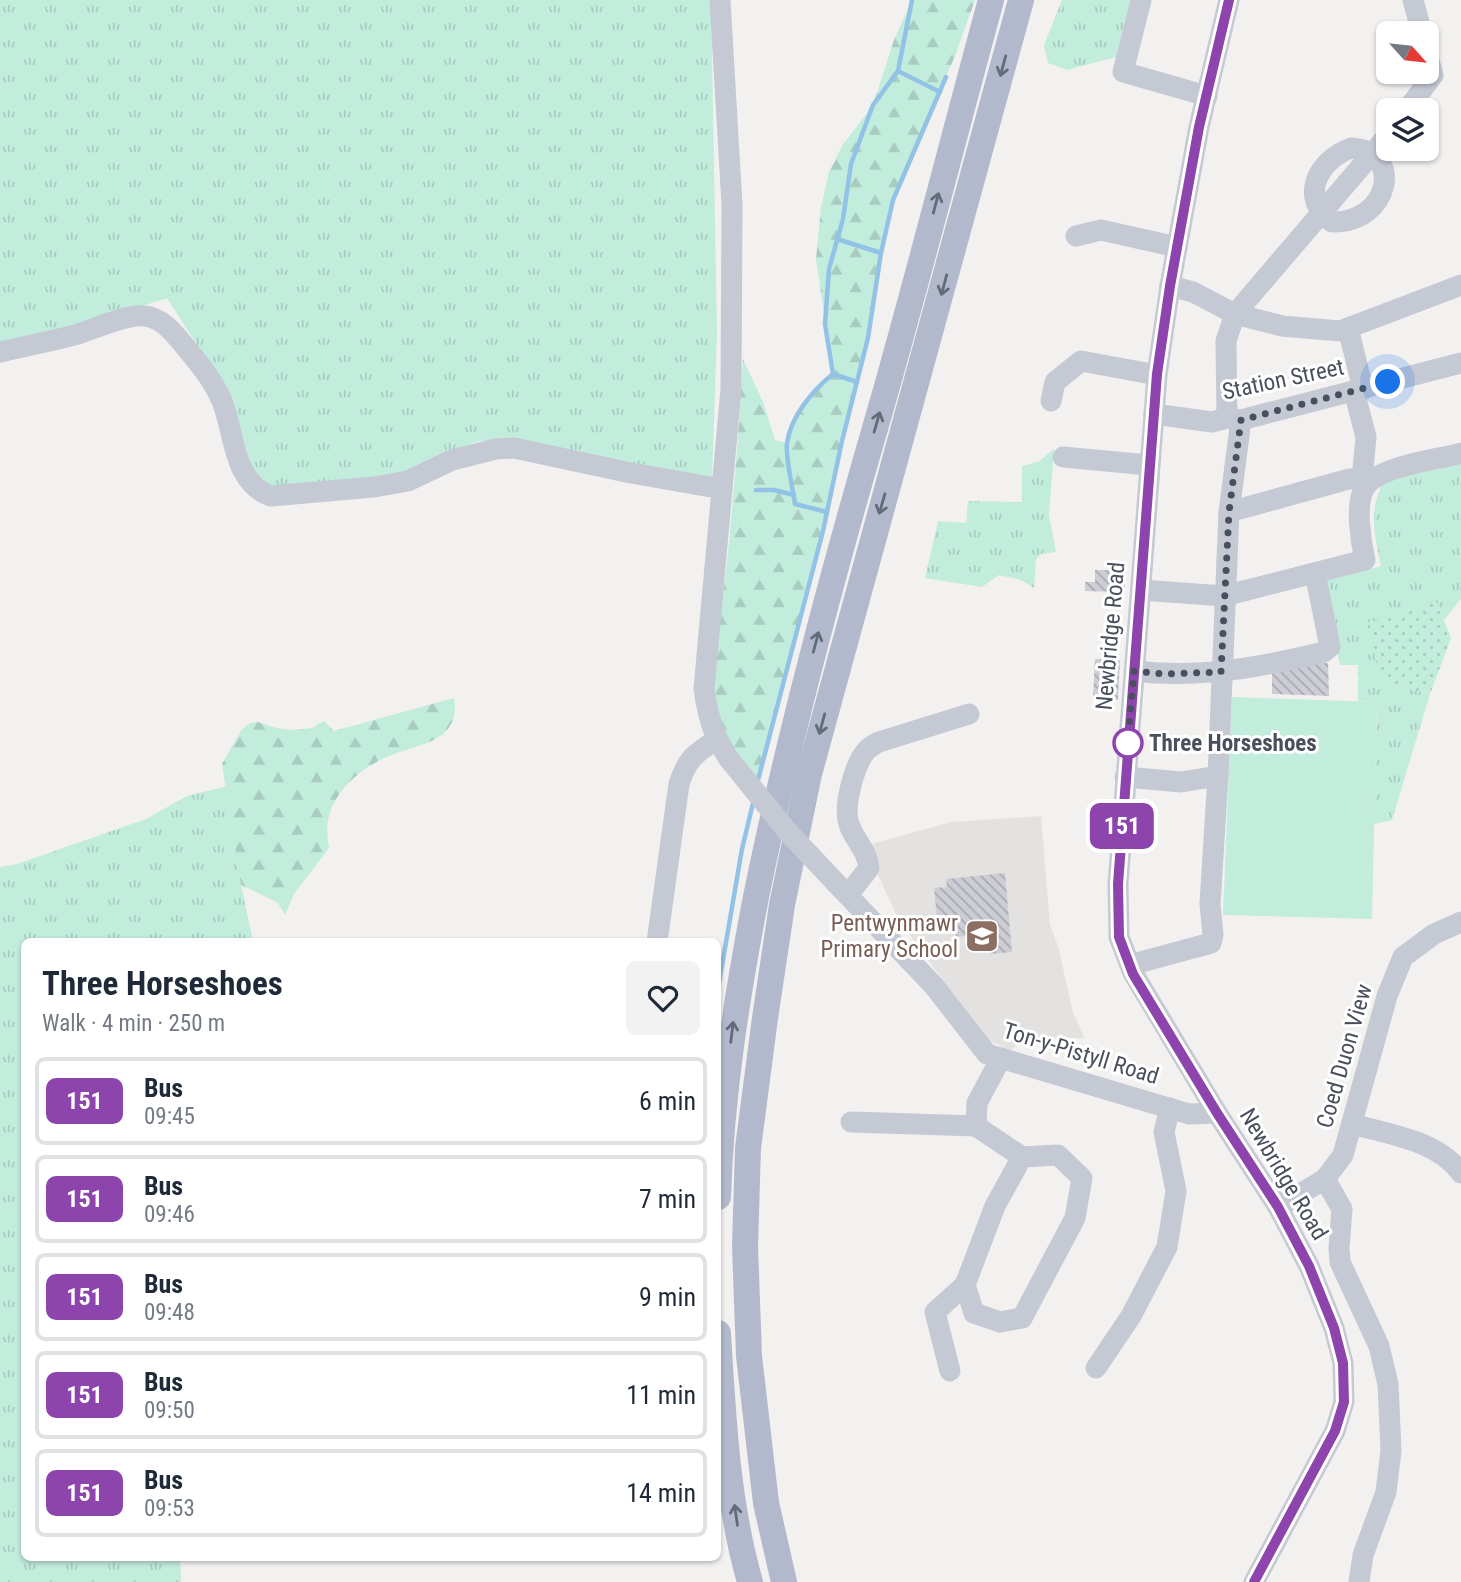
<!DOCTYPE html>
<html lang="en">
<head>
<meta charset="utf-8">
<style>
  :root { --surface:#fff; --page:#f2f2f3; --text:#1f2937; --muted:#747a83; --line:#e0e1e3 }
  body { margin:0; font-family:"Roboto Condensed",sans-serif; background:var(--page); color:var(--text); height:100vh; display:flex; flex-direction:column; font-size:26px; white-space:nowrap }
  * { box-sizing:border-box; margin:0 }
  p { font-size:23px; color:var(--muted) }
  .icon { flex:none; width:38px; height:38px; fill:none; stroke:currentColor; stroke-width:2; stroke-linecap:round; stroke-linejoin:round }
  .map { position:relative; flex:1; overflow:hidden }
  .panel { position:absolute; left:21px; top:938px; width:700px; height:623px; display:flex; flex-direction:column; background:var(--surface); border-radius:10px; box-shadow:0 2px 5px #0004 }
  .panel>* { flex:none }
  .badge { padding:0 14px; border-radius:10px; font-size:24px; line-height:46px }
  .needle { width:46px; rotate:117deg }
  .buttons { position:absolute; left:1376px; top:21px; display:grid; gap:14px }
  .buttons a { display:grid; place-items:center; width:63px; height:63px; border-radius:10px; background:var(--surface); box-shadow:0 2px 5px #0004; font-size:35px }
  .you { position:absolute; width:35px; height:35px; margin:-18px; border:5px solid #fff; border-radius:50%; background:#1a73e8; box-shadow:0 0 0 10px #1a73e833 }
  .map>.badge { position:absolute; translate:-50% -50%; box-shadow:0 0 0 4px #fff }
  .round { display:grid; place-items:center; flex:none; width:74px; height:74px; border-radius:10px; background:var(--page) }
  .headline { display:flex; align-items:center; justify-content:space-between; height:119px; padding:0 21px }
  h1 { font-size:33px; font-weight:700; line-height:52px }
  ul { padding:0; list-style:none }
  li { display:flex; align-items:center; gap:21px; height:88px; margin:0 14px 10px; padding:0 7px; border:4px solid var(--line); border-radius:10px }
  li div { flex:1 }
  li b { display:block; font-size:26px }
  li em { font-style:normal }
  li .badge { min-width:77px; font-weight:700; text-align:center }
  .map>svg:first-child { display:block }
</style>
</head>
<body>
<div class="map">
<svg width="1461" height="1582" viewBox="0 0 1461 1582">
  <defs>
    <pattern id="grass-tufts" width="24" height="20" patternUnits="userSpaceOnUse" patternTransform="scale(1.75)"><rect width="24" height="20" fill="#c2ecdc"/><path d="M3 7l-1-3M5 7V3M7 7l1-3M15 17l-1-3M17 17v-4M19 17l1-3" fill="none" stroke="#a8ccbf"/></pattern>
    <pattern id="forest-firs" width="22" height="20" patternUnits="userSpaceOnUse" patternTransform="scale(1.75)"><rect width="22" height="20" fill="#c2ecdc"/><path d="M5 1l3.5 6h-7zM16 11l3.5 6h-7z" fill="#a8ccbf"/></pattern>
    <pattern id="park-dots" width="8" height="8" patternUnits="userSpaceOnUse" patternTransform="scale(1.75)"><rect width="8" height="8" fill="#c2ecdc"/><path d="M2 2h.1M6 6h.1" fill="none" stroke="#a8ccbf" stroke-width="1.8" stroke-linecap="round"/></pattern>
    <pattern id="building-back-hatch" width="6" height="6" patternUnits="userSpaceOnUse" patternTransform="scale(1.75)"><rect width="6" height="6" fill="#cdced5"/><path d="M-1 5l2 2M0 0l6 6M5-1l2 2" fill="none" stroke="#a8aab0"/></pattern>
  </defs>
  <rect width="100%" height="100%" fill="#f2f1f0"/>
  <!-- education -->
  <polygon fill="#e3e2e1" points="1041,816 1050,925 1058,946 1073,1013 1085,1038 1028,1038 1010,1050 986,1039 899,920 876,871 880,867 872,844 951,822"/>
  <!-- grass -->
  <g fill="url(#grass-tufts)">
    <polygon points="0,0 711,0 717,333 712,478 675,475 507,438 475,442 403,474 271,488 256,480 236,414 217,376 167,298 78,327 0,346"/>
    <polygon points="1062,0 1130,0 1116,57 1067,70 1048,63 1044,45"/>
    <polygon points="1054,449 1049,515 1056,552 1041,554 1036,559 1034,588 1021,580 999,575 982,587 925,578 938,521 966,523 968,501 1022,502 1022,466 1038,462"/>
    <path d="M 1461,464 L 1461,599 L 1444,620 L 1435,602 L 1389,684 L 1430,694 L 1392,820 L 1374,824 L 1377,702 L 1358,701 L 1358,665 L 1340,665 L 1322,582 L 1381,566 C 1375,538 1368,510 1383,483 L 1418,473 Z"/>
    <polygon points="227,786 241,885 253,941 24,942 24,1558 180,1558 181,1582 0,1582 0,867 17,864 146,819 187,796"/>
  </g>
  <!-- forest -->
  <g fill="url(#forest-firs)">
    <path d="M 912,0 L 975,0 L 955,56 L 893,200 L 881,253 L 868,338 L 842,441 L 823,531 L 758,779 C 744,761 722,740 717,717 C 706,668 722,611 727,562 C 734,494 739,427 743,359 L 763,402 L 775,440 L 787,443 C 799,414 808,395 833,374 L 816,259 L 821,207 L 829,172 L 842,146 L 873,105 L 894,40 Z"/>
    <path d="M 454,698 C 461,739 424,744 394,754 C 365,765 334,788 328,821 C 326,829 328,840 329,848 L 294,894 L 285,915 L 278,903 L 241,885 L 222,764 L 242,729 L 250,723 L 258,722 L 276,728 L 294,730 L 312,728 L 324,721 L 334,731 Z"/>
  </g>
  <!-- park -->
  <polygon fill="url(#park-dots)" points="1436,601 1451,638 1430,694 1389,684 1376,662 1367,623"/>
  <!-- garden -->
  <polygon fill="#c2ecdc" points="1232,697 1377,702 1372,919 1223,915"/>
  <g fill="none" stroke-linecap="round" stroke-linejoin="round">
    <!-- stream -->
    <g stroke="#92c2e6" stroke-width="4.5">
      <polyline points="898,71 940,92"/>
      <polyline points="837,239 881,253"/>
      <polyline points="833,374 857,382"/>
      <polyline points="756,490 774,490 794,495"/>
      <path d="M 827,512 L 795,504 C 793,489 785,456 787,443 C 791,416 813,390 833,374 L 825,324 L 829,269 L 843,219 L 851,164 L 873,105 L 898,71 L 912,0"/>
      <polyline points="757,784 823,531 842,441 868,338 881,253 893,200 946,77"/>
      <polyline points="718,989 742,849 754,799"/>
    </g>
  </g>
  <!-- building -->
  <g fill="url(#building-back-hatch)">
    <polygon points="1095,570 1125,570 1125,592 1085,591 1085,582 1095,582"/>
    <polygon points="1095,659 1120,660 1118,700 1093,698"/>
    <polygon points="1328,663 1329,696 1272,694 1272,668 1299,664"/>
    <polygon points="1005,873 1012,952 991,954 989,934 956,937 955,927 938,928 934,888 947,887 946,879"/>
  </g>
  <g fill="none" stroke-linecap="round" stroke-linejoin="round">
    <!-- minor -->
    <g stroke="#c5c9d4" stroke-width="21">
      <path d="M 720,0 L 732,205 L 731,389 L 704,689 C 708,717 713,735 729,759"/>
      <polyline points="1141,0 1123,72 1207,96"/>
      <polyline points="1229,0 1199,127 1170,286 1157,375 1118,884 1119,937 1133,973 1217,1113 1278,1207 1309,1266 1334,1328 1343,1363 1344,1402 1335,1431 1254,1582"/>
      <polyline points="1413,0 1422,33"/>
      <polyline points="1407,110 1433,75 1426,50"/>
      <path d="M 1351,148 C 1404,150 1391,223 1332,222 C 1298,198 1318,160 1351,148 Z"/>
      <polyline points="1076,236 1101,230 1177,247"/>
      <polyline points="1170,286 1193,292 1235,314 1282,326 1340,331 1461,285"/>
      <polyline points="1348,328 1363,389"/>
      <path d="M 0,352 C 26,346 53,341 78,334 C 97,328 127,314 145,316 C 162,318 173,332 183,344 C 198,362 213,380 222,401 C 235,434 233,483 271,496 L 374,487 L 408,481 L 452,460 L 496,449 L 514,448 L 631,473 L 722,489"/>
      <polyline points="1354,391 1366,437 1362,479"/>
      <polyline points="1051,401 1055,382 1081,361 1157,375"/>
      <polyline points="1154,414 1212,422 1227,418 1241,420 1461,363"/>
      <polyline points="1227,418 1226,341 1235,314 1388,135"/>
      <polyline points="1241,420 1229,512 1349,479 1373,478"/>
      <polyline points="1063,457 1148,465"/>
      <path d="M 1141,590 L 1224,596 L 1365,560 C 1361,543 1355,505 1364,489 C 1376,466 1437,460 1461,453"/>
      <path d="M 1134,671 C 1198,679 1262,667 1324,652 L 1330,647 L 1315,573"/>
      <polyline points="1125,777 1181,782 1218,776 1229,512"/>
      <polyline points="836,883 934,986 987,1054 1189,1114 1217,1113"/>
      <path d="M 848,895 L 869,868 C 867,849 854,840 849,824 C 843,807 854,765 866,751 C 869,747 875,744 879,742 L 969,714"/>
      <path d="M 657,942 L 679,784 C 687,759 694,754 716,740"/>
      <polyline points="1130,965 1211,943 1213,935 1210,904 1218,776"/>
      <polyline points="1001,1058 977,1103 976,1126 1022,1157"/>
      <polyline points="851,1122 976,1126"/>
      <path d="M 1353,1124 C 1390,1135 1437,1140 1461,1173"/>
      <polygon points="1058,1155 1082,1178 1075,1218 1022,1318 1000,1322 974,1313 965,1285 995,1206 1022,1157"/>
      <polyline points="1325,1179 1342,1209 1339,1248 1340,1262 1379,1346 1388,1384 1391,1451 1386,1492 1363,1555 1359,1582"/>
      <polyline points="1278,1207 1325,1179 1343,1155 1387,996 1403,957 1434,934 1461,922"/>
      <polyline points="1096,1368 1131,1316 1167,1247 1176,1191 1164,1132 1170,1108"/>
      <polyline points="950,1371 935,1312 965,1285"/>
    </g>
    <!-- major -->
    <g stroke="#b2b9cd" stroke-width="26">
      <path d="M 718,1197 C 721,1096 737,996 756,897 C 789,735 832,576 878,418 C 918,279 953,139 991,0"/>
      <path d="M 718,1333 C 723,1416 727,1502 750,1582"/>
      <polyline points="784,1582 766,1503 749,1356 745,1246 748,1148 765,1018 782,905 809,774 1021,0"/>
    </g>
    <!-- minor-bridge -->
    <polyline stroke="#c5c9d4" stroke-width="21" points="729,759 788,832 836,883"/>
  </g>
  <!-- one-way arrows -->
  <defs><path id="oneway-shaft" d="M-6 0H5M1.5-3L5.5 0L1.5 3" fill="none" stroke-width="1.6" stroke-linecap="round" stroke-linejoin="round" transform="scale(1.75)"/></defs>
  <g stroke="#636a78">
    <use href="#oneway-shaft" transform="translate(1003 66) rotate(105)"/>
    <use href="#oneway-shaft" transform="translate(936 203) rotate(-75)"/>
    <use href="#oneway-shaft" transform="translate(944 285) rotate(105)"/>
    <use href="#oneway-shaft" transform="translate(877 422) rotate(-74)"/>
    <use href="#oneway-shaft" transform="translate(882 504) rotate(106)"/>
    <use href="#oneway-shaft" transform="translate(816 642) rotate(-75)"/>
    <use href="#oneway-shaft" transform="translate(822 724) rotate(105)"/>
    <use href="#oneway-shaft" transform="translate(732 1032) rotate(-83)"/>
    <use href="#oneway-shaft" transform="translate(736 1515) rotate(-98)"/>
  </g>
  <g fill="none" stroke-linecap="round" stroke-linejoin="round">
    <!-- line casing -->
    <g stroke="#fff" stroke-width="16">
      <polyline id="line" points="1229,0 1199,127 1170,286 1157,374 1118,884 1119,937 1133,974 1217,1113 1278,1207 1309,1266 1334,1328 1343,1363 1344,1402 1335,1431 1254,1582"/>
    </g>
    <!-- line -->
    <use href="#line" stroke="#8e44ad" stroke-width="10"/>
    <!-- walk -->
    <polyline stroke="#494f5c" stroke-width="7" stroke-dasharray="0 12.6" points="1128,743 1127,751 1134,671 1163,674 1221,672 1229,512 1241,420 1388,382"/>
  </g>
  <!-- icons -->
  <defs>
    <g id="school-square" transform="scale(1.75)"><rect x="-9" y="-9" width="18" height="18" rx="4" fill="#8d6e63" stroke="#fff"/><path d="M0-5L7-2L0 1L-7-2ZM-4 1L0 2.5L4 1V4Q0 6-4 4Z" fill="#fff"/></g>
  </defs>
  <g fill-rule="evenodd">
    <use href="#school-square" x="982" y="936"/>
  </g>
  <!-- markers -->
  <circle fill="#fff" stroke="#8e44ad" stroke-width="3.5" cx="1128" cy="743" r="14"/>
  <g text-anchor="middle" stroke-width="6" stroke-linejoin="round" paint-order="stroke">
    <!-- street labels -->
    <g font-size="23" fill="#494f5c" stroke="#fff">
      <text transform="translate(1283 379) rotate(-12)" y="8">Station Street</text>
      <text transform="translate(1110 636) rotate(-85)" y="8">Newbridge Road</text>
      <text transform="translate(1081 1053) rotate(17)" y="8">Ton-y-Pistyll Road</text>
      <text transform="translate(1344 1056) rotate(-74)" y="8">Coed Duon View</text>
      <text transform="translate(1284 1174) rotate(59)" y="8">Newbridge Road</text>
    </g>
    <!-- stop labels -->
    <g font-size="23" font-weight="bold" fill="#494f5c" stroke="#fff" text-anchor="start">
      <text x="1149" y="751">Three Horseshoes</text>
    </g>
    <!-- education labels -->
    <g font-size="23" fill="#785e54" stroke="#fff" text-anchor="end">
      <text x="958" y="931">Pentwynmawr<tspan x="958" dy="26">Primary School</tspan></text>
    </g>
  </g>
</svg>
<div class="buttons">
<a><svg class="needle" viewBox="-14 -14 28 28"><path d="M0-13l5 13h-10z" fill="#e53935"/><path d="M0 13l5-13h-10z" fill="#747a83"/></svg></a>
<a><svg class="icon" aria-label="layers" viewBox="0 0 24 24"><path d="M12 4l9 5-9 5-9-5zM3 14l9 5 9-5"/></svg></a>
</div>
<div class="you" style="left:1388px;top:382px"></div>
<b class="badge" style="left:1122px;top:826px;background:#8e44ad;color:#fff">151</b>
<section class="panel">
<div class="headline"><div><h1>Three Horseshoes</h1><p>Walk · 4 min · 250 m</p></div><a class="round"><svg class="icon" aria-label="heart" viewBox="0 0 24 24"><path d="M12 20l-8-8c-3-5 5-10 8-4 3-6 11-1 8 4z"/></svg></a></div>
<ul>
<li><span class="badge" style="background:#8e44ad;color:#fff">151</span><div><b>Bus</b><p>09:45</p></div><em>6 min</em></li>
<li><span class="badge" style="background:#8e44ad;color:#fff">151</span><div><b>Bus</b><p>09:46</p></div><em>7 min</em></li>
<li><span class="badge" style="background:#8e44ad;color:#fff">151</span><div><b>Bus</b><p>09:48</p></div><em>9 min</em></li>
<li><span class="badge" style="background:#8e44ad;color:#fff">151</span><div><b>Bus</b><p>09:50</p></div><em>11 min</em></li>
<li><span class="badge" style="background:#8e44ad;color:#fff">151</span><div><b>Bus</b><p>09:53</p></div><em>14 min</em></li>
</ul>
</section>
</div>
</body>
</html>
